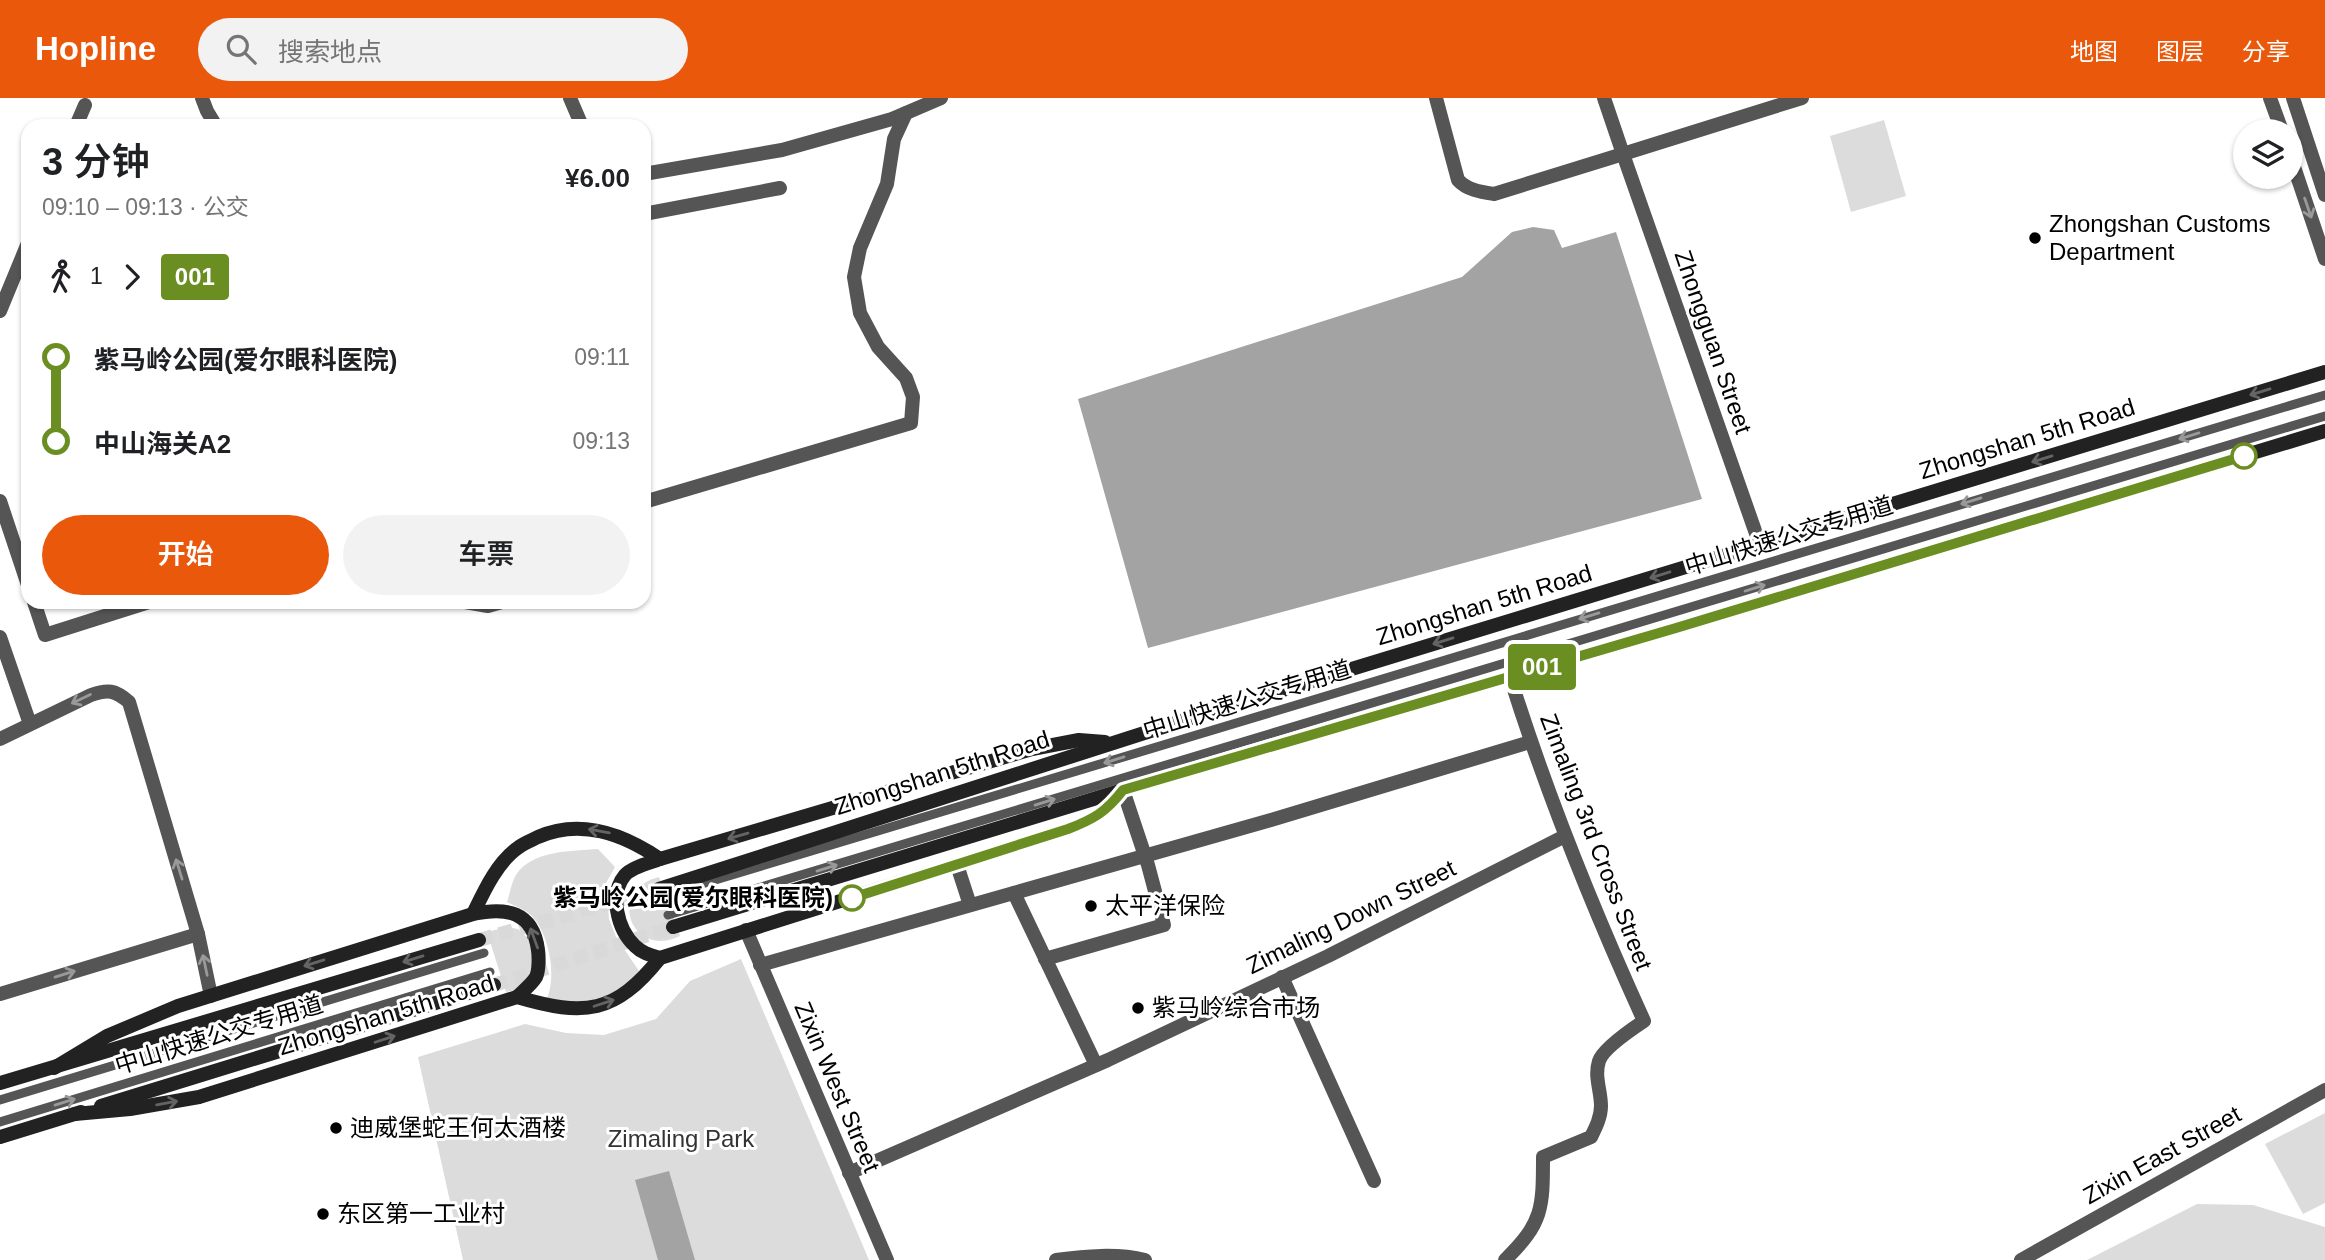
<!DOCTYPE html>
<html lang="zh">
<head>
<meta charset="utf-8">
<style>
  :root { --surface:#fff; --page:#f2f2f2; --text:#202124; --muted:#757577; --accent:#ea580c }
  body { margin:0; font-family:Arial,"Noto Sans SC",sans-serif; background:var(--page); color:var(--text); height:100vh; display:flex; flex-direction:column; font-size:26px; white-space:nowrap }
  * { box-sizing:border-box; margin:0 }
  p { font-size:23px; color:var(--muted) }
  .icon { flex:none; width:38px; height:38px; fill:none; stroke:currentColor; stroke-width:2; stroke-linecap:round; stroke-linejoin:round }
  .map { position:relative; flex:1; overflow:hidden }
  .panel { position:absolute; left:21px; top:21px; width:630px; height:490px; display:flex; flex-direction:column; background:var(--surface); border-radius:21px; box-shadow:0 2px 5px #0004 }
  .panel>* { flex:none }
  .badge { padding:0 14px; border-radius:5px; font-size:24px; line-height:46px }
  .buttons { position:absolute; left:2233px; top:21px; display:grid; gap:14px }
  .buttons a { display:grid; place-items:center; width:70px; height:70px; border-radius:50%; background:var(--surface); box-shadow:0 2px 5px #0004; font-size:35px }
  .map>.badge { position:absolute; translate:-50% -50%; box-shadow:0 0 0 4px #fff }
  .legs { display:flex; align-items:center; gap:10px; height:77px; padding:0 21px; font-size:23px }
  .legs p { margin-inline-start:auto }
  .summary { display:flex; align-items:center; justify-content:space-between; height:119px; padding:0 21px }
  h1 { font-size:38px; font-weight:600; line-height:52px }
  .cta { display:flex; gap:14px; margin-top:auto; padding:14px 21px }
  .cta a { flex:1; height:80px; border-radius:42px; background:var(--accent); color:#fff; font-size:28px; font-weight:600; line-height:80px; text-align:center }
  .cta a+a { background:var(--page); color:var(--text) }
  ul { padding:0 21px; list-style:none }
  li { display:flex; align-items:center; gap:24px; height:84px; font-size:26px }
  li i { display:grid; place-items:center; width:10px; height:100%; margin:0 9px; background:currentColor }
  li i::after { content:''; width:18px; height:18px; margin:-9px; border:5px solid; border-radius:50%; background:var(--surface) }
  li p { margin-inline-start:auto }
  li:first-child i { background:linear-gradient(#0000 50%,currentColor 0) }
  li:last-child i { background:linear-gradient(currentColor 50%,#0000 0) }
  header { display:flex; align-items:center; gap:42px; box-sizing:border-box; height:98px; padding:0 35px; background:var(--accent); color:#fff }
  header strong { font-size:33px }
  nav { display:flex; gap:38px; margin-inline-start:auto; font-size:24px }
  .search { width:490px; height:63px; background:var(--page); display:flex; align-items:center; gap:18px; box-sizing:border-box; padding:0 24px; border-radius:38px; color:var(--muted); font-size:26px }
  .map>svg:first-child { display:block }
</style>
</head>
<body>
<header>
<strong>Hopline</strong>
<div class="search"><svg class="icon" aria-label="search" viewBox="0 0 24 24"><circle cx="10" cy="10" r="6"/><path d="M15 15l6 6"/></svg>搜索地点</div>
<nav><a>地图</a><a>图层</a><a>分享</a></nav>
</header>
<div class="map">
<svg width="2325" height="1162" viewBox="0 0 2325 1162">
  <rect width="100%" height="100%" fill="#fff"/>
  <!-- green -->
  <g fill="#dcdcdc">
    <polygon points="1884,22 1906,98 1851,114 1830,38"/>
    <path d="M 598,751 L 615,769 L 606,785 L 609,821 L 616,839 L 641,876 L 606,900 L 578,905 L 546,903 C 557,880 550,838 532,818 C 526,812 515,808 507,804 C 510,796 511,785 516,777 C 532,752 572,753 598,751 Z"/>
    <path d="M 659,779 L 680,838 C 631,862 606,792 659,779 Z"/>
    <polygon points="507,829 518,831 533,845 533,877 516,892 506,894 487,834"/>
    <polygon points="741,861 869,1162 463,1162 418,959 525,926 566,935 604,937 656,921 690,883"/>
    <polygon points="2325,1015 2325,1105 2303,1116 2265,1046"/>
    <polygon points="2197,1106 2253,1107 2325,1129 2325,1162 2087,1162"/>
  </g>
  <!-- water -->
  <g fill="#a3a3a3">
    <polygon points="1533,129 1554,132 1562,150 1616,134 1702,401 1148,550 1078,301 1462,179 1512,134"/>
    <polygon points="669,1073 695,1162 658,1162 635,1082"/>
  </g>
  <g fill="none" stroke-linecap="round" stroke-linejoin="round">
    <!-- secondary-tunnel -->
    <g stroke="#d9d9d9" stroke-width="14" stroke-dasharray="14 7" stroke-linecap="butt">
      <polyline points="479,842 659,791"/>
      <polyline points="494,887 673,829"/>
    </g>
    <!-- service -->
    <g stroke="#555" stroke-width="9">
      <polyline points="662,798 2325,297"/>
      <polyline points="668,817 2325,318"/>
      <polyline points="0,1002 484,855"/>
      <polyline points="0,1024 490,874"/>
    </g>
    <!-- minor -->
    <g stroke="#555" stroke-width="14">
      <polyline points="202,0 207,13 216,28"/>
      <polyline points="570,0 582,28"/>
      <path d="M 1436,0 L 1458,82 C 1467,92 1481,94 1494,96 L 1623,56 L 1760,447"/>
      <polyline points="1604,0 1623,56 1802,0"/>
      <polyline points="76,28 85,7"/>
      <polyline points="644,76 782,52 892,21 941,0"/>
      <polyline points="644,116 780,90"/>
      <polyline points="0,213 28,145"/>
      <polyline points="0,403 28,487"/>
      <polyline points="644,404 911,325 913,299 906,280 878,249 860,215 854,179 860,150 887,86 894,41 906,15"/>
      <polyline points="34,504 45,537 149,504"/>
      <polyline points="465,504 488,508 502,504"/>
      <polyline points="0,539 30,626"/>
      <path d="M 0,641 L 91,597 C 108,591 115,592 129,604 L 198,836 L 211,898"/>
      <polyline points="957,767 970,807"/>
      <polyline points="1014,795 1096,967"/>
      <polyline points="746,832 887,1162"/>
      <polyline points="1045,861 1164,827 1148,767 1123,692"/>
      <polyline points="760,867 1271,722 1530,644"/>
      <polyline points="1282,879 1374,1083"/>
      <polyline points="0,896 198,836"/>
      <polyline points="849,1075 1108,962 1328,858 1565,738"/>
      <path d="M 1056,1162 C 1085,1158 1117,1155 1145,1162"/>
      <path d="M 1505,1162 C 1543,1125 1543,1110 1543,1059 L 1591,1039 C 1596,1029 1601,1019 1601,1008 C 1601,992 1594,979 1599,963 C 1603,951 1632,931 1644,923 C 1593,811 1547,697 1510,579"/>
      <polyline points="2021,1162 2325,992"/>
    </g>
    <!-- tertiary -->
    <g stroke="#555" stroke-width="14">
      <polyline points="2270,0 2282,33"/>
      <polyline points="2293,0 2325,97"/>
      <polyline points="2291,60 2325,161"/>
    </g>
    <!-- secondary -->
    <g stroke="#222" stroke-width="14">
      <polyline points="659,791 1191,620 2325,274"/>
      <path d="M 473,816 C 484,793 497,764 519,749 C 524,745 532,742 538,739 C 581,720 623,736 660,761"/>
      <polyline points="673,829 1123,692 1676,530 2325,333"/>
      <path d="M 660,860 C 650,857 642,855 635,848 C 617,831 609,796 625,777 C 632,769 650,765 660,761 L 1032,651 L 1079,642 L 1105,644"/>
      <path d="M 54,970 L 107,938 L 178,908 L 473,816 C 506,809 533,813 538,852 C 539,859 539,873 536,879 C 532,886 523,893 517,899"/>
      <polyline points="0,985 479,842"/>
      <polyline points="101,1008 494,887"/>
      <path d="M 75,1016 L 130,1011 L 199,999 L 517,899 C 585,919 615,916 660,860 L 1068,731 C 1094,721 1106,714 1123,692"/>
      <polyline points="0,1039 81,1014"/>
    </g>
  </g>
  <!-- one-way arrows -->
  <defs><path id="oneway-shaft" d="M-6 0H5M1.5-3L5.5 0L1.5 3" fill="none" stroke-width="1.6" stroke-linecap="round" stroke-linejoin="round" transform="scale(1.75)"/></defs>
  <g stroke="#999">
    <use href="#oneway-shaft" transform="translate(2308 110) rotate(71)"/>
    <use href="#oneway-shaft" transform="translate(2189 338) rotate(163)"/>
    <use href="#oneway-shaft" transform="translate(1971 403) rotate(163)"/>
    <use href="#oneway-shaft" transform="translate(1755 490) rotate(-17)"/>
    <use href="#oneway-shaft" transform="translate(1589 518) rotate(163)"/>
    <use href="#oneway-shaft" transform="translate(81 601) rotate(154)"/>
    <use href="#oneway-shaft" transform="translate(1114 662) rotate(163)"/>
    <use href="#oneway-shaft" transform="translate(1045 704) rotate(-17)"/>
    <use href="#oneway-shaft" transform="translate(827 770) rotate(-17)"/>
    <use href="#oneway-shaft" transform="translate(179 771) rotate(-107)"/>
    <use href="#oneway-shaft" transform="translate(205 867) rotate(-102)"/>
    <use href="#oneway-shaft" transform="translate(65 876) rotate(-17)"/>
    <use href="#oneway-shaft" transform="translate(65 1004) rotate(-17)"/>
  </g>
  <g stroke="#646464">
    <use href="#oneway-shaft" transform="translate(2260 294) rotate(163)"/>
    <use href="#oneway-shaft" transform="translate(2042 361) rotate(163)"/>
    <use href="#oneway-shaft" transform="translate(1660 477) rotate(163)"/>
    <use href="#oneway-shaft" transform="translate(1443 543) rotate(163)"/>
    <use href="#oneway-shaft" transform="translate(599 733) rotate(-170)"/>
    <use href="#oneway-shaft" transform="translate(738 738) rotate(164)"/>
    <use href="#oneway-shaft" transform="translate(534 840) rotate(-110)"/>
    <use href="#oneway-shaft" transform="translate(413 861) rotate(163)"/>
    <use href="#oneway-shaft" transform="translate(314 865) rotate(163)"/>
    <use href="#oneway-shaft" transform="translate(604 905) rotate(-18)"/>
    <use href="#oneway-shaft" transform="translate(385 941) rotate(-18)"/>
    <use href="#oneway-shaft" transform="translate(167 1005) rotate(-10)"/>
  </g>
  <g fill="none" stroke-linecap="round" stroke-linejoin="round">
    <!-- line-1 casing -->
    <g stroke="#fff" stroke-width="16">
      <path id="line-1" d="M 852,800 L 1068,731 C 1094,721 1106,714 1123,692 L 1676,530 L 2244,358"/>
    </g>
    <!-- line-1 -->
    <use href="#line-1" stroke="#6b8e23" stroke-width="10"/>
  </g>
  <!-- markers -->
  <g fill="#000" stroke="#fff" stroke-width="2.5">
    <circle cx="2035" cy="140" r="7"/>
    <circle cx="1091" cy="808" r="7"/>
    <circle cx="1138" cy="910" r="7"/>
    <circle cx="336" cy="1030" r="7"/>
    <circle cx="323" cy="1116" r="7"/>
  </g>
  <g fill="#fff" stroke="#6b8e23" stroke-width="3.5">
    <circle cx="2244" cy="358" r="12"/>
    <circle cx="852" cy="800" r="12"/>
  </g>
  <g text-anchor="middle" stroke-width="6" stroke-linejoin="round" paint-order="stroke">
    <!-- poi labels -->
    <g font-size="24" fill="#000" stroke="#fff" text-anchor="start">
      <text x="2049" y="134">Zhongshan Customs<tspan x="2049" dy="28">Department</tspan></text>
      <text x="1105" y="816">太平洋保险</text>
      <text x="1152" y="918">紫马岭综合市场</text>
      <text x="350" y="1038">迪威堡蛇王何太酒楼</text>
      <text x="337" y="1124">东区第一工业村</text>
    </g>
    <!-- street labels -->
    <g font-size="24" fill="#000" stroke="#fff">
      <text transform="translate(1713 244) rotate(71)" y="8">Zhongguan Street</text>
      <text transform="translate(2027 341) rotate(-17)" y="8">Zhongshan 5th Road</text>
      <text transform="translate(1789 438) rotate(-17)" y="8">中山快速公交专用道</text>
      <text transform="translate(1484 507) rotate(-17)" y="8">Zhongshan 5th Road</text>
      <text transform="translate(1247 602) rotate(-17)" y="8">中山快速公交专用道</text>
      <text transform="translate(942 675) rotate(-18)" y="8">Zhongshan 5th Road</text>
      <text transform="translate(1596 744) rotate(69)" y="8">Zimaling 3rd Cross Street</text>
      <text transform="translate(1351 819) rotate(-26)" y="8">Zimaling Down Street</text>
      <text transform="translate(386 917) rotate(-17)" y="8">Zhongshan 5th Road</text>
      <text transform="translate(219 937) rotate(-17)" y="8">中山快速公交专用道</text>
      <text transform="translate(837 989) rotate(67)" y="8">Zixin West Street</text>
      <text transform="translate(2162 1057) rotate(-29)" y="8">Zixin East Street</text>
    </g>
    <!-- stop labels -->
    <g font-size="24" font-weight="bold" fill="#000" stroke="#fff" text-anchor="end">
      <text x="833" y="808">紫马岭公园(爱尔眼科医院)</text>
    </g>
    <!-- park labels -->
    <g font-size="24" fill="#333" stroke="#fff">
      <text x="681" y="1049">Zimaling Park</text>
    </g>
  </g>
</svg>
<div class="buttons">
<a><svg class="icon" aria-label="layers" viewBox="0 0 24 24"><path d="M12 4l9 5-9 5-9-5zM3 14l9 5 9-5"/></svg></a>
</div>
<b class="badge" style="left:1542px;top:569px;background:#6b8e23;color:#fff">001</b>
<section class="panel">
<div class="summary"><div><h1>3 分钟</h1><p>09:10 – 09:13 · 公交</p></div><b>¥6.00</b></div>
<div class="legs"><svg class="icon" aria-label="walk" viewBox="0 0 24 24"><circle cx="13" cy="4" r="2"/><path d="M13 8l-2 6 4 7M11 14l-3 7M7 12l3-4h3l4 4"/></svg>1<svg class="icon" aria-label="forward" viewBox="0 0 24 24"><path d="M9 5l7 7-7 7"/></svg><b class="badge" style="background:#6b8e23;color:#fff">001</b></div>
<ul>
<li><i style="color:#6b8e23"></i><b>紫马岭公园(爱尔眼科医院)</b><p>09:11</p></li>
<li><i style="color:#6b8e23"></i><b>中山海关A2</b><p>09:13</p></li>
</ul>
<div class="cta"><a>开始</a><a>车票</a></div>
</section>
</div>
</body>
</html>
